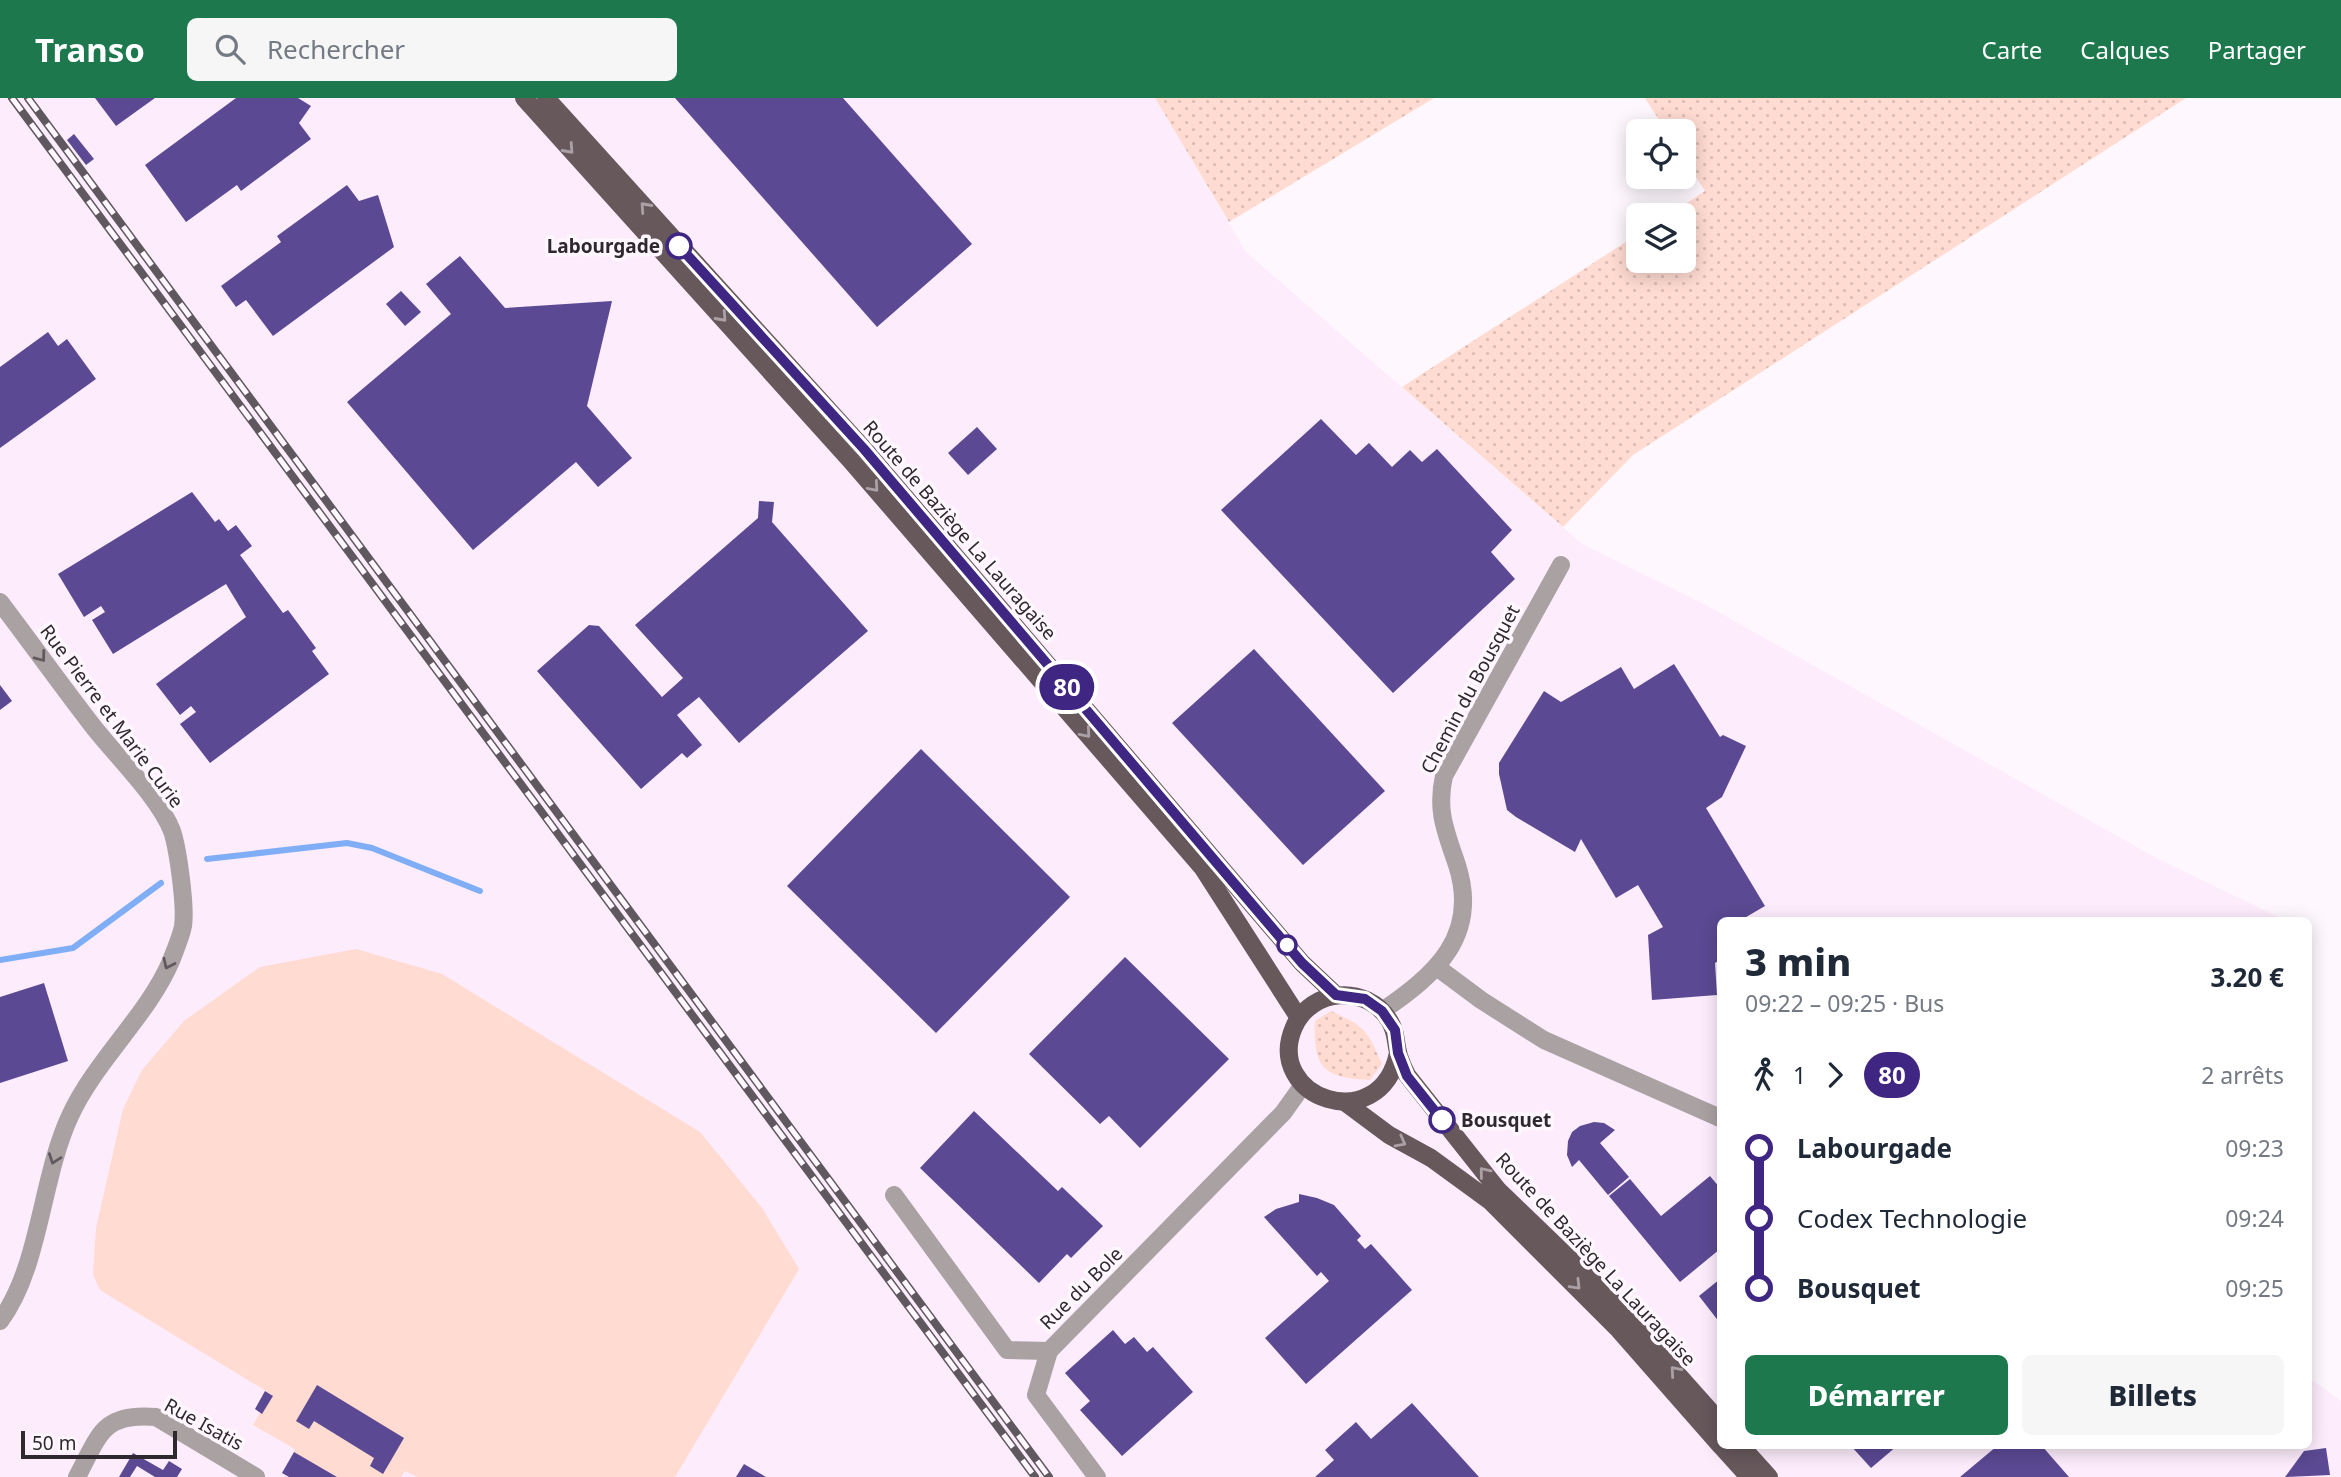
<!DOCTYPE html>
<html lang="fr">
<head>
<meta charset="utf-8">
<style>
  :root { --surface:#fff; --page:#f6f6f7; --text:#1f2937; --muted:#747a83; --accent:#1e784d }
  body { margin:0; font-family:"Noto Sans",sans-serif; background:var(--page); color:var(--text); height:100vh; display:flex; flex-direction:column; font-size:26px; white-space:nowrap }
  * { box-sizing:border-box; margin:0 }
  p { font-size:23px; color:var(--muted) }
  .icon { flex:none; width:38px; height:38px; fill:none; stroke:currentColor; stroke-width:2; stroke-linecap:round; stroke-linejoin:round }
  .map { position:relative; flex:1; overflow:hidden }
  .details { position:absolute; left:1717px; top:819px; width:595px; height:532px; display:flex; flex-direction:column; background:var(--surface); border-radius:10px; box-shadow:0 4px 18px #0003 }
  .details>* { flex:none }
  .badge { padding:0 14px; border-radius:23px; font-size:24px; line-height:46px }
  .tools { position:absolute; left:1626px; top:21px; display:grid; gap:14px }
  .tools a { display:grid; place-items:center; width:70px; height:70px; border-radius:10px; background:var(--surface); box-shadow:0 4px 18px #0003; font-size:35px }
  .scale { position:absolute; left:21px; bottom:18px; width:156px; box-sizing:border-box; padding-left:7px; border:4px solid #2e292e; border-top:0; font-size:19px; line-height:24px; white-space:nowrap; color:#2e292e; -webkit-text-stroke:5px #fef8fe; paint-order:stroke }
  .map>.badge { position:absolute; translate:-50% -50%; box-shadow:0 0 0 4px #fff }
  .legs { display:flex; align-items:center; gap:10px; height:77px; padding:0 28px; font-size:23px }
  .legs p { margin-inline-start:auto }
  .headline { display:flex; align-items:center; justify-content:space-between; height:119px; padding:0 28px }
  h1 { font-size:38px; font-weight:800; line-height:52px }
  .button { display:flex; gap:14px; margin-top:auto; padding:14px 28px }
  .button a { flex:1; height:80px; border-radius:10px; background:var(--accent); color:#fff; font-size:28px; font-weight:800; line-height:80px; text-align:center }
  .button a+a { background:var(--page); color:var(--text) }
  ul { padding:0 28px; list-style:none }
  li { display:flex; align-items:center; gap:24px; height:70px; font-size:26px }
  li i { display:grid; place-items:center; width:10px; height:100%; margin:0 9px; background:currentColor }
  li i::after { content:''; width:18px; height:18px; margin:-9px; border:5px solid; border-radius:50%; background:var(--surface) }
  li p { margin-inline-start:auto }
  li:first-child i { background:linear-gradient(#0000 50%,currentColor 0) }
  li:last-child i { background:linear-gradient(currentColor 50%,#0000 0) }
  header { display:flex; align-items:center; gap:42px; box-sizing:border-box; height:98px; padding:0 35px; background:var(--accent); color:#fff }
  header strong { font-size:33px }
  nav { display:flex; gap:38px; margin-inline-start:auto; font-size:24px }
  .search { width:490px; height:63px; background:var(--page); display:flex; align-items:center; gap:18px; box-sizing:border-box; padding:0 24px; border-radius:10px; color:var(--muted); font-size:26px }
  .map>svg:first-child { display:block }
</style>
</head>
<body>
<header>
<strong>Transo</strong>
<div class="search"><svg class="icon" aria-label="search" viewBox="0 0 24 24"><circle cx="10" cy="10" r="6"/><path d="M15 15l6 6"/></svg>Rechercher</div>
<nav><a>Carte</a><a>Calques</a><a>Partager</a></nav>
</header>
<div class="map">
<svg width="2341" height="1379" viewBox="0 0 2341 1379">
  <defs>
    <pattern id="grass-dots" width="8" height="8" patternUnits="userSpaceOnUse" patternTransform="scale(1.75)"><rect width="8" height="8" fill="#ffdbd2"/><path d="M2 2h.1M6 6h.1" fill="none" stroke="#dbbcb5" stroke-width="1.8" stroke-linecap="round"/></pattern>
  </defs>
  <rect width="100%" height="100%" fill="#fef8fe"/>
  <!-- built -->
  <polygon fill="#fdecfc" points="0,0 1155,0 1246,154 1582,446 1704,506 2160,762 2285,822 1720,822 1720,1348 2308,1348 2308,1279 2341,1303 2341,1379 0,1379"/>
  <!-- grass -->
  <g fill="url(#grass-dots)">
    <polygon points="1155,0 1434,0 1229,124"/>
    <polygon points="1645,0 2186,0 1633,357 1563,429 1402,289 1638,136 1638,163 1684,163 1684,117 1668,117 1705,93 1684,60 1684,33 1666,33"/>
    <path d="M 1331,913 C 1366,929 1367,932 1382,966 L 1370,982 C 1324,980 1313,971 1315,923 Z"/>
  </g>
  <!-- green -->
  <polygon fill="#ffdbd2" points="356,851 442,876 700,1034 762,1110 799,1171 675,1379 417,1379 405,1373 401,1379 337,1379 294,1354 295,1351 253,1327 271,1296 100,1192 93,1177 96,1130 123,1011 142,972 184,923 260,869"/>
  <g fill="none" stroke-linecap="round" stroke-linejoin="round">
    <!-- stream -->
    <g stroke="#7faef7" stroke-width="6">
      <polyline points="207,761 347,745 372,750 480,793"/>
      <polyline points="0,862 73,850 161,785"/>
    </g>
  </g>
  <!-- building -->
  <g fill="#5b4993">
    <polygon points="95,0 155,0 116,28"/>
    <polygon points="236,0 298,0 311,8 299,25 311,41 241,93 237,87 186,124 145,67"/>
    <polygon points="675,0 843,0 972,146 877,229"/>
    <polygon points="74,36 94,61 86,67 67,42"/>
    <polygon points="347,87 359,103 378,97 394,149 273,238 246,202 236,209 221,188 281,144 277,138"/>
    <polygon points="460,158 505,210 612,203 587,308 632,360 598,389 576,364 473,452 347,304 451,216 426,186"/>
    <polygon points="401,193 421,214 405,228 386,206"/>
    <polygon points="48,234 58,248 67,241 96,281 0,350 0,269"/>
    <polygon points="1321,321 1356,357 1369,345 1392,369 1410,352 1422,364 1437,351 1512,432 1491,454 1515,481 1393,595 1221,412"/>
    <polygon points="977,329 997,351 968,377 948,355"/>
    <polygon points="192,394 215,424 219,421 228,433 236,427 252,448 240,457 283,515 288,512 316,550 312,553 329,576 210,665 180,626 196,614 191,608 180,617 156,586 246,519 226,486 113,556 92,522 105,514 101,508 84,519 58,476"/>
    <polygon points="759,403 774,404 772,424 868,533 739,645 699,599 677,617 702,647 687,660 682,655 641,691 537,573 589,527 599,528 662,599 683,580 635,527 758,420"/>
    <polygon points="1254,551 1385,693 1303,767 1172,625"/>
    <polygon points="1674,566 1720,639 1723,637 1746,648 1722,699 1706,710 1765,808 1741,822 1720,822 1720,862 1715,865 1717,897 1652,902 1648,837 1663,829 1638,787 1616,800 1581,741 1575,754 1516,719 1507,712 1499,676 1499,665 1544,593 1561,604 1621,569 1634,591"/>
    <polygon points="0,587 12,603 0,612"/>
    <polygon points="921,651 1070,799 936,935 787,788"/>
    <polygon points="1125,859 1229,961 1140,1050 1109,1018 1100,1026 1029,956"/>
    <polygon points="44,885 68,963 0,985 0,899"/>
    <polygon points="974,1013 1058,1093 1062,1089 1103,1128 1071,1160 1067,1156 1039,1185 920,1070"/>
    <polygon points="1594,1024 1604,1025 1615,1032 1600,1045 1629,1079 1608,1097 1579,1062 1572,1069 1567,1057 1568,1043 1572,1034 1580,1028"/>
    <polygon points="1710,1078 1720,1090 1720,1151 1680,1184 1609,1098 1630,1081 1661,1118"/>
    <polygon points="1299,1096 1317,1100 1334,1107 1361,1138 1357,1142 1365,1151 1371,1146 1412,1192 1306,1286 1265,1240 1329,1183 1321,1174 1317,1178 1264,1119 1276,1111 1299,1104"/>
    <polygon points="1720,1181 1720,1225 1699,1198"/>
    <polygon points="1113,1232 1125,1246 1134,1239 1147,1254 1153,1249 1193,1294 1122,1358 1080,1312 1090,1303 1065,1275"/>
    <polygon points="317,1287 404,1340 383,1376 370,1368 374,1360 314,1323 309,1331 296,1323"/>
    <polygon points="265,1293 273,1298 262,1316 255,1311"/>
    <polygon points="1412,1305 1479,1379 1315,1379 1334,1362 1325,1352 1356,1324 1371,1341"/>
    <polygon points="1851,1348 1897,1348 1871,1370"/>
    <polygon points="1997,1348 2042,1348 2069,1379 1960,1379"/>
    <polygon points="2326,1350 2330,1377 2285,1379 2304,1353"/>
    <polygon points="294,1354 337,1379 289,1379 282,1375"/>
    <polygon points="133,1355 163,1372 169,1363 182,1371 177,1379 155,1379 137,1368 130,1379 119,1379"/>
    <polygon points="744,1366 766,1379 736,1379"/>
  </g>
  <g fill="none" stroke-linecap="round" stroke-linejoin="round">
    <!-- minor -->
    <g stroke="#aaa1a3" stroke-width="18">
      <path d="M 0,504 C 31,545 61,587 92,627 C 115,657 159,699 172,733 C 178,751 186,809 183,828 C 181,839 175,852 171,863 C 148,917 95,963 70,1018 C 41,1080 40,1170 0,1223"/>
      <polyline points="1438,870 1481,902 1544,942 1720,1020"/>
      <path d="M 1382,913 C 1435,877 1480,838 1457,767 C 1446,734 1436,713 1444,678 L 1561,467"/>
      <polyline points="894,1097 1007,1252 1049,1253 1283,1015 1303,987"/>
      <polyline points="1049,1253 1036,1297 1097,1379"/>
      <path d="M 77,1379 C 99,1338 102,1314 156,1319 L 256,1379"/>
    </g>
    <!-- major -->
    <g stroke="#67585c" stroke-width="18">
      <polyline points="524,0 851,363 1202,769 1299,920"/>
      <polyline points="546,0 864,351 1302,865 1336,897"/>
      <path d="M 1398,955 C 1380,1041 1263,1000 1294,929 C 1311,890 1367,886 1389,922 C 1397,934 1395,945 1399,958 C 1401,964 1404,971 1407,977 L 1498,1092 L 1606,1196 L 1720,1324"/>
      <polyline points="1346,1005 1389,1037 1431,1060 1490,1103 1619,1232 1720,1347"/>
      <polyline points="1721,1348 1749,1379"/>
      <polyline points="1741,1348 1769,1379"/>
    </g>
    <!-- rail casing -->
    <g stroke="#5f595f" stroke-width="8">
      <g id="rail">
        <polyline points="12,0 1035,1379"/>
        <polyline points="28,0 1049,1379"/>
      </g>
    </g>
    <!-- rail -->
    <use href="#rail" stroke="#fef8fe" stroke-width="5" stroke-dasharray="16" stroke-linecap="butt"/>
  </g>
  <!-- one-way arrows -->
  <defs><path id="oneway-chevron" d="M-2-3.5L2.5 0L-2 3.5" fill="none" stroke-width="1.6" stroke-linecap="round" stroke-linejoin="round" transform="scale(1.75)"/></defs>
  <g stroke="#aba0a5">
    <use href="#oneway-chevron" transform="translate(569 51) rotate(48)"/>
    <use href="#oneway-chevron" transform="translate(645 109) rotate(-132)"/>
    <use href="#oneway-chevron" transform="translate(722 219) rotate(48)"/>
    <use href="#oneway-chevron" transform="translate(874 389) rotate(49)"/>
    <use href="#oneway-chevron" transform="translate(1086 635) rotate(49)"/>
    <use href="#oneway-chevron" transform="translate(1401 1044) rotate(28)"/>
    <use href="#oneway-chevron" transform="translate(1484 1074) rotate(-129)"/>
    <use href="#oneway-chevron" transform="translate(1576 1187) rotate(46)"/>
    <use href="#oneway-chevron" transform="translate(1675 1273) rotate(-131)"/>
  </g>
  <g stroke="#60595d">
    <use href="#oneway-chevron" transform="translate(41 559) rotate(53)"/>
    <use href="#oneway-chevron" transform="translate(168 866) rotate(115)"/>
    <use href="#oneway-chevron" transform="translate(54 1061) rotate(109)"/>
  </g>
  <g fill="none" stroke-linecap="round" stroke-linejoin="round">
    <!-- line-1 casing -->
    <g stroke="#fff" stroke-width="16">
      <polyline id="line-1" points="679,148 864,351 1302,865 1336,897 1365,901 1382,913 1395,932 1398,955 1407,978 1442,1022"/>
    </g>
    <!-- line-1 -->
    <use href="#line-1" stroke="#3f2682" stroke-width="10"/>
  </g>
  <!-- markers -->
  <g fill="#fff" stroke="#3f2682" stroke-width="3.5">
    <circle cx="679" cy="148" r="12"/>
    <circle cx="1287" cy="847" r="9"/>
    <circle cx="1442" cy="1022" r="12"/>
  </g>
  <g text-anchor="middle" stroke-width="7" stroke-linejoin="round" paint-order="stroke">
    <!-- stop labels -->
    <g font-size="19" font-weight="bold" fill="#2e292e" stroke="#fef8fe" text-anchor="end">
      <text x="660" y="155">Labourgade</text>
      <text x="1461" y="1029" text-anchor="start">Bousquet</text>
    </g>
    <!-- street labels -->
    <g font-size="19" fill="#2e292e" stroke="#fef8fe">
      <text transform="translate(960 432) rotate(49)" y="7">Route de Baziège La Lauragaise</text>
      <text transform="translate(1470 591) rotate(-62)" y="7">Chemin du Bousquet</text>
      <text transform="translate(112 618) rotate(53)" y="7">Rue Pierre et Marie Curie</text>
      <text transform="translate(1596 1161) rotate(47)" y="7">Route de Baziège La Lauragaise</text>
      <text transform="translate(1081 1190) rotate(-45)" y="7">Rue du Bole</text>
      <text transform="translate(204 1326) rotate(29)" y="7">Rue Isatis</text>
    </g>
  </g>
</svg>
<div class="tools">
<a><svg class="icon" aria-label="locate" viewBox="0 0 24 24"><circle cx="12" cy="12" r="6"/><path d="M12 2v4M12 18v4M2 12h4M18 12h4"/></svg></a>
<a><svg class="icon" aria-label="layers" viewBox="0 0 24 24"><path d="M12 4l9 5-9 5-9-5zM3 14l9 5 9-5"/></svg></a>
</div>
<div class="scale">50 m</div>
<b class="badge" style="left:1067px;top:589px;background:#3f2682;color:#fff">80</b>
<section class="details">
<div class="headline"><div><h1>3 min</h1><p>09:22 – 09:25 · Bus</p></div><b>3.20 €</b></div>
<div class="legs"><svg class="icon" aria-label="walk" viewBox="0 0 24 24"><circle cx="13" cy="4" r="2"/><path d="M13 8l-2 6 4 7M11 14l-3 7M7 12l3-4h3l4 4"/></svg>1<svg class="icon" aria-label="forward" viewBox="0 0 24 24"><path d="M9 5l7 7-7 7"/></svg><b class="badge" style="background:#3f2682;color:#fff">80</b><p>2 arrêts</p></div>
<ul>
<li><i style="color:#3f2682"></i><b>Labourgade</b><p>09:23</p></li>
<li><i style="color:#3f2682"></i><span>Codex Technologie</span><p>09:24</p></li>
<li><i style="color:#3f2682"></i><b>Bousquet</b><p>09:25</p></li>
</ul>
<div class="button"><a>Démarrer</a><a>Billets</a></div>
</section>
</div>
</body>
</html>
